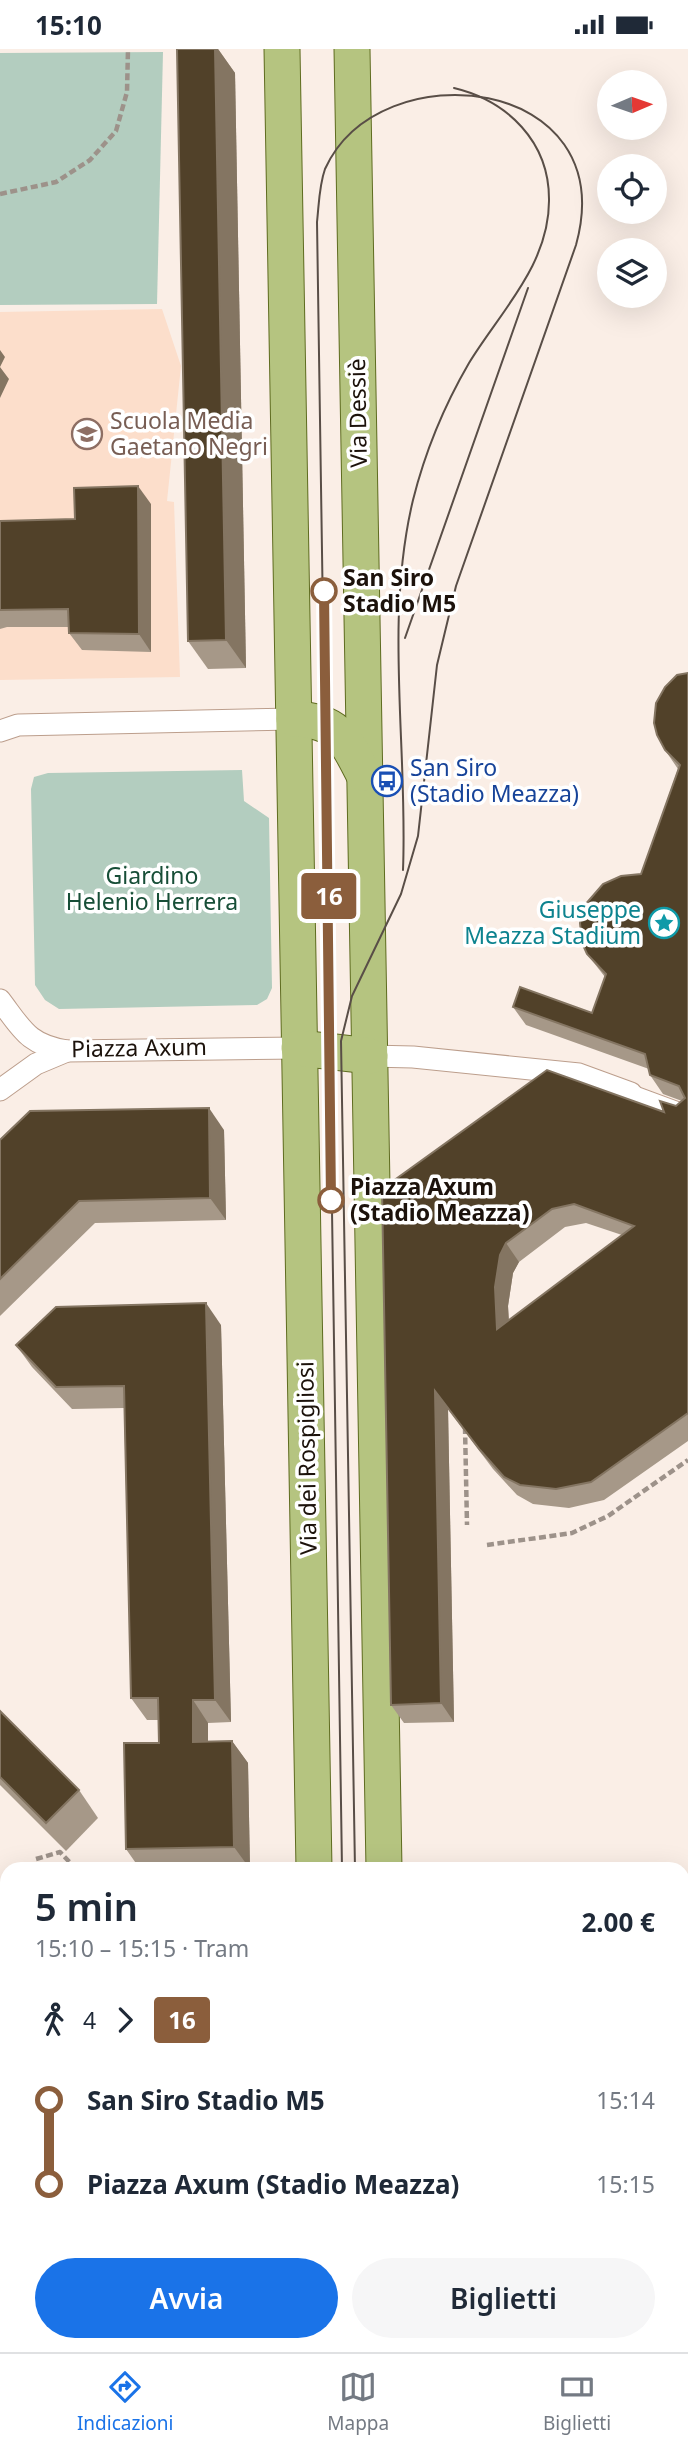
<!DOCTYPE html>
<html lang="it">
<head>
<meta charset="utf-8">
<style>
  :root { --surface:#fff; --page:#f6f6f7; --text:#1f2937; --muted:#747a83; --line:#e0e1e3; --accent:#1a73e8 }
  body { margin:0; font-family:"Noto Sans",sans-serif; background:var(--page); color:var(--text); height:100vh; display:flex; flex-direction:column; font-size:26px; white-space:nowrap }
  * { box-sizing:border-box; margin:0 }
  p { font-size:23px; color:var(--muted) }
  .icon { flex:none; width:38px; height:38px; fill:none; stroke:currentColor; stroke-width:2; stroke-linecap:round; stroke-linejoin:round }
  .map { position:relative; flex:1; overflow:hidden }
  .sheet { position:absolute; left:0px; top:1813px; width:690px; height:490px; display:flex; flex-direction:column; background:var(--surface); border-radius:21px 21px 0 0; box-shadow:0 7px 28px #0002 }
  .sheet>* { flex:none }
  .badge { padding:0 14px; border-radius:5px; font-size:24px; line-height:46px }
  .needle { width:46px; rotate:88deg }
  .controls { position:absolute; left:597px; top:21px; display:grid; gap:14px }
  .controls a { display:grid; place-items:center; width:70px; height:70px; border-radius:50%; background:var(--surface); box-shadow:0 7px 28px #0002; font-size:35px }
  .map>.badge { position:absolute; translate:-50% -50%; box-shadow:0 0 0 4px #fff }
  .legs { display:flex; align-items:center; gap:10px; height:77px; padding:0 35px; font-size:23px }
  .legs p { margin-inline-start:auto }
  .headline { display:flex; align-items:center; justify-content:space-between; height:119px; padding:0 35px }
  h1 { font-size:38px; font-weight:600; line-height:52px }
  .cta { display:flex; gap:14px; margin-top:auto; padding:14px 35px }
  .cta a { flex:1; height:80px; border-radius:42px; background:var(--accent); color:#fff; font-size:28px; font-weight:600; line-height:80px; text-align:center }
  .cta a+a { background:var(--page); color:var(--text) }
  ul { padding:0 35px; list-style:none }
  li { display:flex; align-items:center; gap:24px; height:84px; font-size:26px }
  li i { display:grid; place-items:center; width:10px; height:100%; margin:0 9px; background:currentColor }
  li i::after { content:''; width:18px; height:18px; margin:-9px; border:5px solid; border-radius:50%; background:var(--surface) }
  li p { margin-inline-start:auto }
  li:first-child i { background:linear-gradient(#0000 50%,currentColor 0) }
  li:last-child i { background:linear-gradient(currentColor 50%,#0000 0) }
  .status { display:flex; justify-content:space-between; align-items:center; height:49px; padding:0 35px; background:var(--surface); direction:ltr }
  .status svg { height:19px; fill:currentColor }
  .tabs { display:flex; justify-content:space-around; align-items:center; height:98px; border-top:2px solid var(--line); background:var(--surface); font-size:19px; color:var(--muted) }
  .tabs a { display:grid; justify-items:center; gap:4px }
  .tabs .active { color:var(--accent) }
  .map>svg:first-child { display:block }
</style>
</head>
<body>
<div class="status"><b>15:10</b><svg viewBox="0 0 49 12"><path d="M0 12V9h3v3zM5 12V6h3v6zM10 12V3h3v9zM15 12V0h3v12zM26 1h20v11H26zM47 4h2v5h-2z"/></svg></div>
<div class="map">
<svg width="688" height="2303" viewBox="0 0 688 2303">
  <rect width="100%" height="100%" fill="#faeee6"/>
  <!-- built -->
  <polygon fill="#fcdecb" points="162,260 181,317 167,452 174,453 180,628 0,631 0,263"/>
  <!-- green -->
  <g fill="#b3cdbf">
    <polygon points="163,3 157,255 0,256 0,4"/>
    <polygon points="242,721 244,752 269,769 272,939 267,950 257,956 59,960 45,951 35,936 31,740 34,728 48,724"/>
    <polygon points="117,2296 225,2296 233,2303 110,2303"/>
  </g>
  <g fill="none" stroke-linecap="round" stroke-linejoin="round">
    <!-- pedestrian casing -->
    <g stroke="#bc9e8c" stroke-width="18">
      <polyline id="pedestrian" points="631,1044 688,1065"/>
    </g>
    <!-- minor casing -->
    <g stroke="#bc9e8c" stroke-width="23">
      <g id="minor">
        <polyline points="0,682 18,676 294,670"/>
        <path d="M 0,951 C 22,980 28,996 67,1002 L 299,999"/>
        <polyline points="370,1007 413,1008 579,1025 631,1044"/>
        <polyline points="0,1041 36,1015 67,1002"/>
        <polyline points="0,2002 7,2010"/>
        <polyline points="282,2296 287,2303"/>
        <polyline points="0,2303 7,2296"/>
        <polyline points="65,2303 72,2296"/>
      </g>
    </g>
    <!-- primary casing -->
    <g stroke="#5f6c20" stroke-width="37">
      <g id="primary">
        <polyline points="282,0 314,1820"/>
        <polyline points="352,0 384,1820"/>
        <path d="M 294,670 C 337,671 345,689 363,724"/>
        <polyline points="299,999 370,1007"/>
        <polyline points="322,2296 322,2303"/>
        <polyline points="393,2296 393,2303"/>
      </g>
    </g>
    <!-- path -->
    <g stroke="#9d928a" stroke-width="4.5" stroke-dasharray="7 3.5" stroke-linecap="butt">
      <polyline points="0,145 56,133 90,111 116,82 127,43 128,0"/>
      <polyline points="465,1378 467,1476"/>
      <polyline points="487,1496 572,1484 608,1467 688,1411"/>
      <polyline points="36,1810 60,1803 76,1820"/>
      <polyline points="0,1875 7,1882"/>
      <polyline points="235,2296 242,2303"/>
    </g>
    <!-- pedestrian -->
    <use href="#pedestrian" stroke="#fff" stroke-width="16"/>
    <!-- minor -->
    <use href="#minor" stroke="#fff" stroke-width="21"/>
    <!-- primary -->
    <use href="#primary" stroke="#b5c480" stroke-width="35"/>
    <!-- tram -->
    <g stroke="#594e47" stroke-width="2">
      <polyline points="405,589 528,239"/>
      <path d="M 403,821 C 408,699 384,572 413,451 C 425,403 444,357 469,314 C 500,263 550,215 549,150 C 549,93 508,52 454,39"/>
      <path d="M 342,1820 L 317,173 C 319,155 319,137 325,120 C 379,0 623,26 576,196 L 456,537 L 437,616 L 418,787 L 401,845 L 352,947 L 341,992 L 355,1820"/>
      <polyline points="351,2296 351,2303"/>
      <polyline points="363,2296 364,2303"/>
    </g>
  </g>
  <!-- wall -->
  <g fill="#a69888" fill-rule="evenodd">
    <polygon points="177,0 218,0 235,24 246,619 208,620 188,592"/>
    <polygon points="151,455 151,603 82,601 69,584 69,578 7,578 0,580 0,472 75,470"/>
    <path d="M 688,624 L 688,1392 L 604,1451 L 569,1459 L 533,1455 L 517,1446 L 493,1420 L 448,1360 L 454,1673 L 404,1674 L 391,1656 L 382,1140 L 664,1063 L 676,1057 L 682,1052 L 663,1045 L 650,1026 L 649,1020 L 526,976 L 513,958 L 592,964 L 605,928 L 587,905 L 641,825 L 678,720 L 665,701 ZM 586,1174 L 622,1186 L 509,1271 L 508,1257 L 513,1224 L 519,1213 L 565,1178 Z"/>
    <polygon points="224,1081 226,1171 95,1174 0,1267 0,1091"/>
    <polygon points="221,1276 231,1673 208,1674 208,1692 232,1692 248,1714 250,1820 140,1820 126,1800 159,1694 159,1671 147,1671 131,1649 124,1359 72,1360 32,1318 16,1296"/>
    <polygon points="0,1662 79,1741 98,1769 66,1802 0,1736"/>
    <polygon points="7,2142 7,2243 0,2250 0,2149"/>
  </g>
  <!-- shaded-wall -->
  <g fill="#847562">
    <polygon points="215,0 218,0 235,24 246,619 226,591"/>
    <polygon points="0,301 5,308 0,318 9,330 0,349"/>
    <polygon points="138,437 151,455 151,603 139,585"/>
    <polygon points="209,1059 224,1081 226,1171 210,1149"/>
    <polygon points="506,1194 519,1213 513,1224 508,1257 510,1298 497,1280 495,1238 500,1206"/>
    <polygon points="206,1254 221,1276 231,1673 215,1651"/>
    <polygon points="435,1342 448,1360 454,1673 441,1654"/>
    <polygon points="193,1651 208,1674 208,1715 193,1693"/>
    <polygon points="232,1692 248,1714 250,1820 234,1798"/>
  </g>
  <!-- building -->
  <g fill="#514129" stroke="#847562" stroke-width="2" fill-rule="evenodd">
    <polygon points="177,0 215,0 226,591 188,592"/>
    <polygon points="138,437 139,585 69,584 68,560 0,561 0,472 75,470 74,439"/>
    <path d="M 688,624 L 688,1364 L 591,1433 L 556,1440 L 520,1436 L 504,1428 L 480,1401 L 435,1342 L 441,1654 L 391,1656 L 382,1140 L 547,1021 L 664,1063 L 660,1052 L 676,1057 L 685,1049 L 679,1037 L 650,1026 L 645,1005 L 513,958 L 520,938 L 592,964 L 606,925 L 587,905 L 582,894 L 580,874 L 584,857 L 603,835 L 621,827 L 641,825 L 680,716 L 665,701 L 657,686 L 654,674 L 656,654 L 665,638 L 677,626 ZM 574,1155 L 634,1177 L 497,1280 L 495,1238 L 500,1206 L 506,1194 L 552,1160 Z"/>
    <polygon points="209,1059 210,1149 79,1152 0,1230 0,1091 30,1062"/>
    <polygon points="206,1254 215,1651 193,1651 193,1693 232,1692 234,1798 126,1800 124,1694 159,1694 158,1649 131,1649 124,1337 56,1338 16,1296 56,1258"/>
    <polygon points="0,1662 79,1741 46,1774 0,1728"/>
    <polygon points="7,2142 7,2214 0,2220 0,2149"/>
  </g>
  <g fill="none" stroke-linecap="round" stroke-linejoin="round">
    <!-- line-1 casing -->
    <g stroke="#fff" stroke-width="16">
      <polyline id="line-1" points="324,542 331,1151"/>
    </g>
    <!-- line-1 -->
    <use href="#line-1" stroke="#8b5e3c" stroke-width="10"/>
  </g>
  <!-- icons -->
  <defs>
    <g id="school-ring" transform="scale(1.575)"><circle r="9.5" fill="#fff" stroke="#8d6e63" stroke-width="1.5"/><path d="M0-5L7-2L0 1L-7-2ZM-4 1L0 2.5L4 1V4Q0 6-4 4Z" fill="#8d6e63"/></g>
    <g id="bus-ring" transform="scale(1.575)"><circle r="9.5" fill="#fff" stroke="#1a4fb4" stroke-width="1.5"/><path d="M-5-6H5V4H4V6H2V4H-2V6H-4V4H-5ZM-3.5-4V0h7V-4ZM-3.5 1.2v1.5H-2V1.2ZM2 1.2v1.5H3.5V1.2Z" fill="#1a4fb4"/></g>
    <g id="sight-ring" transform="scale(1.575)"><circle r="9.5" fill="#fff" stroke="#0f9aa8" stroke-width="1.5"/><path d="M0-6L1.8-2.2L6-1.7L2.9 1.2L3.7 5.4L0 3.3L-3.7 5.4L-2.9 1.2L-6-1.7L-1.8-2.2Z" fill="#0f9aa8"/></g>
  </defs>
  <g fill-rule="evenodd">
    <use href="#school-ring" x="87" y="385"/>
    <use href="#bus-ring" x="387" y="732"/>
    <use href="#sight-ring" x="664" y="874"/>
  </g>
  <!-- markers -->
  <g fill="#fff" stroke="#8b5e3c" stroke-width="3.5">
    <circle cx="324" cy="542" r="12"/>
    <circle cx="331" cy="1151" r="12"/>
  </g>
  <g text-anchor="middle" stroke-width="7" stroke-linejoin="round" paint-order="stroke">
    <!-- street labels -->
    <g font-size="23" fill="#1c120b" stroke="#fff">
      <text transform="translate(358 364) rotate(-91)" y="8">Via Dessiè</text>
      <text transform="translate(139 999) rotate(-1)" y="8">Piazza Axum</text>
      <text transform="translate(307 1409) rotate(-91)" y="8">Via dei Rospigliosi</text>
    </g>
    <!-- education labels -->
    <g font-size="23" fill="#785e54" stroke="#fff" text-anchor="start">
      <text x="110" y="380">Scuola Media<tspan x="110" dy="26">Gaetano Negri</tspan></text>
    </g>
    <!-- stop labels -->
    <g font-size="23" font-weight="bold" fill="#1c120b" stroke="#fff" text-anchor="start">
      <text x="343" y="537">San Siro<tspan x="343" dy="26">Stadio M5</tspan></text>
      <text x="350" y="1146">Piazza Axum<tspan x="350" dy="26">(Stadio Meazza)</tspan></text>
    </g>
    <!-- transit labels -->
    <g font-size="23" fill="#164399" stroke="#fff" text-anchor="start">
      <text x="410" y="727">San Siro<tspan x="410" dy="26">(Stadio Meazza)</tspan></text>
    </g>
    <!-- park labels -->
    <g font-size="23" fill="#174e37" stroke="#fff">
      <text x="152" y="835">Giardino<tspan x="152" dy="26">Helenio Herrera</tspan></text>
    </g>
    <!-- culture labels -->
    <g font-size="23" fill="#0d838f" stroke="#fff" text-anchor="end">
      <text x="641" y="869">Giuseppe<tspan x="641" dy="26">Meazza Stadium</tspan></text>
    </g>
  </g>
</svg>
<div class="controls">
<a><svg class="needle" viewBox="-14 -14 28 28"><path d="M0-13l5 13h-10z" fill="#e53935"/><path d="M0 13l5-13h-10z" fill="#747a83"/></svg></a>
<a><svg class="icon" aria-label="locate" viewBox="0 0 24 24"><circle cx="12" cy="12" r="6"/><path d="M12 2v4M12 18v4M2 12h4M18 12h4"/></svg></a>
<a><svg class="icon" aria-label="layers" viewBox="0 0 24 24"><path d="M12 4l9 5-9 5-9-5zM3 14l9 5 9-5"/></svg></a>
</div>
<b class="badge" style="left:329px;top:847px;background:#8b5e3c;color:#fff">16</b>
<section class="sheet">
<div class="headline"><div><h1>5 min</h1><p>15:10 – 15:15 · Tram</p></div><b>2.00 €</b></div>
<div class="legs"><svg class="icon" aria-label="walk" viewBox="0 0 24 24"><circle cx="13" cy="4" r="2"/><path d="M13 8l-2 6 4 7M11 14l-3 7M7 12l3-4h3l4 4"/></svg>4<svg class="icon" aria-label="forward" viewBox="0 0 24 24"><path d="M9 5l7 7-7 7"/></svg><b class="badge" style="background:#8b5e3c;color:#fff">16</b></div>
<ul>
<li><i style="color:#8b5e3c"></i><b>San Siro Stadio M5</b><p>15:14</p></li>
<li><i style="color:#8b5e3c"></i><b>Piazza Axum (Stadio Meazza)</b><p>15:15</p></li>
</ul>
<div class="cta"><a>Avvia</a><a>Biglietti</a></div>
</section>
</div>
<nav class="tabs">
<a class="active"><svg class="icon" aria-label="directions" viewBox="0 0 24 24"><path d="M12 3l9 9-9 9-9-9zM9 14v-3h6M13 9l2 2-2 2"/></svg>Indicazioni</a>
<a><svg class="icon" aria-label="map" viewBox="0 0 24 24"><path d="M3 6l6-2 6 2 6-2v14l-6 2-6-2-6 2zM9 4v14M15 6v14"/></svg>Mappa</a>
<a><svg class="icon" aria-label="tickets" viewBox="0 0 24 24"><path d="M3 7h18v10H3zM15 7v10"/></svg>Biglietti</a>
</nav>
</body>
</html>
